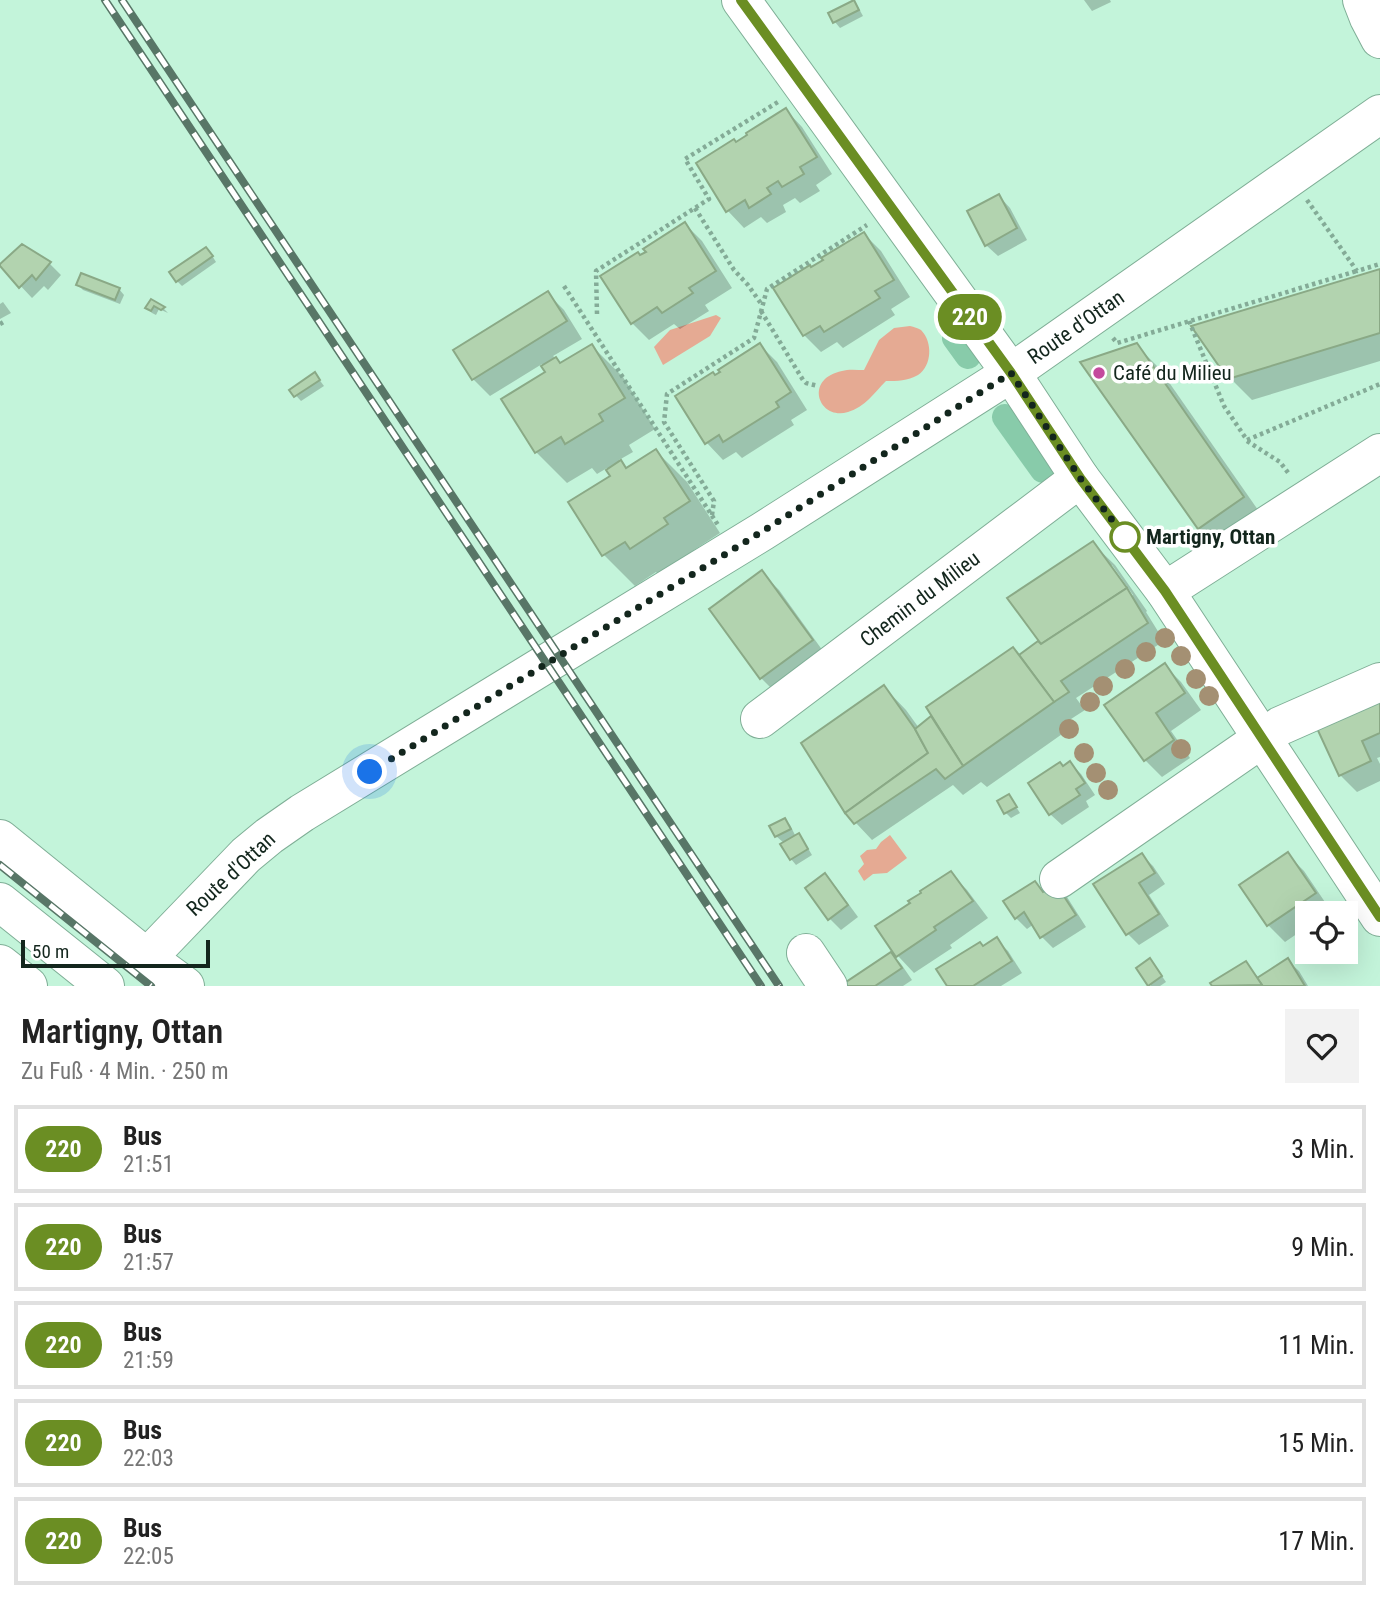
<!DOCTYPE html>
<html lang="de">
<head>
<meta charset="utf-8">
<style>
  :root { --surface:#fff; --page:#f2f2f2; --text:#222; --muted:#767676; --line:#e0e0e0 }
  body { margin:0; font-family:"Roboto Condensed",sans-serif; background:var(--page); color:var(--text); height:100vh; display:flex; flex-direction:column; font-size:26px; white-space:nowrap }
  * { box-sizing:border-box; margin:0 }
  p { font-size:23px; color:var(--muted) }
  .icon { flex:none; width:38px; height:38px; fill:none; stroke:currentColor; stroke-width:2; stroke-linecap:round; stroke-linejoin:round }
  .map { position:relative; height:986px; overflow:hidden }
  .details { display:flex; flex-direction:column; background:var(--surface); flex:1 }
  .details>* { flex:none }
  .badge { padding:0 14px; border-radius:23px; font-size:24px; line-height:46px }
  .controls { position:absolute; left:1295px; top:901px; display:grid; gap:14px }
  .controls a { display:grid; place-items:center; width:63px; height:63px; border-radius:0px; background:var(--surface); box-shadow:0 7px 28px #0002; font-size:35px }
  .scale { position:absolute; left:21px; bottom:18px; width:189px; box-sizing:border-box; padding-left:7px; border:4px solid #13261d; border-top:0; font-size:19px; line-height:24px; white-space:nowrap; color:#13261d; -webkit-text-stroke:5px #fff; paint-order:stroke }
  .you { position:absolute; width:35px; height:35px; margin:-18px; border:5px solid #fff; border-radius:50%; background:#1a73e8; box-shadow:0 0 0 10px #1a73e833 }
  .map>.badge { position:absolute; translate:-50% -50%; box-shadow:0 0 0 4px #fff }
  .round { display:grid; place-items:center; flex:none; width:74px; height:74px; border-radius:0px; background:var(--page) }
  .head { display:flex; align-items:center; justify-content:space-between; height:119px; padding:0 21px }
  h1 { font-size:33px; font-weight:600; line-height:52px }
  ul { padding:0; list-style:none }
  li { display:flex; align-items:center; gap:21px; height:88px; margin:0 14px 10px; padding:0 7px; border:4px solid var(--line); border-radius:0px }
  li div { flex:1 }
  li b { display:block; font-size:26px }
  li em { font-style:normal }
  li .badge { min-width:77px; font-weight:700; text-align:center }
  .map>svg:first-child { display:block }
</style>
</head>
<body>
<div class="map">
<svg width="1380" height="986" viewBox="0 0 1380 986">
  <rect width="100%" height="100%" fill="#c3f4da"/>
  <!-- green -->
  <g fill="#e5aa93">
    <polygon points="716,315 721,318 710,336 663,365 654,347 670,330"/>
    <path d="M 910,326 C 914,327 918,328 921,330 C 933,342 932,366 918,375 C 907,381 898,381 886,381 C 874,393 865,407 848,412 C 819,421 803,379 842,371 C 848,369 857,370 864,370 L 879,340 L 894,328 Z"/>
    <polygon points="890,835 907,858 887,873 873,874 864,881 858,871 864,864 860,856 867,850 876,849 881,842"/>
  </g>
  <!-- shadow -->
  <g fill="#0003" fill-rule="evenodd">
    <polygon points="1084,0 1110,0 1111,2 1092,11"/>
    <polygon points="853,2 858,7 863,16 840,28 835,22 830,14"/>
    <polygon points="786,110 802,127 832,174 816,185 820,191 800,203 795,198 783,205 786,212 767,223 761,217 744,228 728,211 737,144"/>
    <polygon points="999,196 1010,208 1027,240 998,256 986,245"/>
    <polygon points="685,224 702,241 732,288 705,305 709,311 680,329 674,324 649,340 632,323 641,257"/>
    <polygon points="864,234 881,251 910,297 891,309 895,315 843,348 837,342 821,352 804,335 812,269"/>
    <polygon points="22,247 50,264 61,275 48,290 44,286 32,298 1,265"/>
    <polygon points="211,254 216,262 182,286 177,281"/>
    <polygon points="1380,271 1380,361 1252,400 1230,378"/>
    <polygon points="78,285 119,289 124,295 120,304 83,290"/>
    <polygon points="547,293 564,310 582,339 553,356 562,364 592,346 623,377 655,429 629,445 633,452 619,460 628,469 656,451 687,482 720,533 694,550 698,556 662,579 656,572 635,586 604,555 570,503 612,476 607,468 597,474 592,468 567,483 536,452 547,373 542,364 490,396 473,379"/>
    <polygon points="151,301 164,309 168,313 159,309 156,315 152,313 147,308"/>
    <polygon points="3,302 11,313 0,319 0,304"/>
    <polygon points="760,345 777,362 807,410 791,420 794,425 742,458 736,452 723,460 707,443 715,377"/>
    <polygon points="1136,345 1159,368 1265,520 1221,550 1199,528"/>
    <polygon points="315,374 324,386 301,401 291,390"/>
    <path d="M 1092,543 L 1115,565 L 1147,611 L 1146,612 L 1164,641 L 1076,698 L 1085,710 L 1071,719 L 1075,725 L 987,787 L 981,782 L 963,795 L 953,785 L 872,840 L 856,823 L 847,812 L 884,687 L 906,710 L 919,728 L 1013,649 L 1020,656 L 1044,649 ZM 1108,565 L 1112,565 L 1133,595 L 1130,597 Z"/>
    <polygon points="762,573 779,590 828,658 778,695 761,678"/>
    <polygon points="1164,665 1181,682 1201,710 1171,731 1190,758 1162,777 1145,760"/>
    <polygon points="1380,696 1380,757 1377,758 1380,764 1380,781 1357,792 1340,775"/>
    <polygon points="1070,763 1081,774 1095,795 1086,801 1089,807 1062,825 1050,814 1030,784"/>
    <polygon points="1009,796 1020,813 1011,818 1006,813"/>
    <polygon points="785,820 790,825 796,837 798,835 803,840 812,855 796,865 791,859 782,844 784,843 776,836"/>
    <polygon points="1287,854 1304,871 1331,911 1327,914 1307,914 1307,927 1285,942 1268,925"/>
    <polygon points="1142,855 1153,866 1165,884 1149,895 1169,926 1139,945 1128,934 1096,884"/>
    <polygon points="950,873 967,890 988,918 950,945 952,948 914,973 899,957 877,927 912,904"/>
    <polygon points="825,876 836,887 858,917 841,930 830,919 807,888"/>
    <polygon points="1035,883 1045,893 1055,886 1067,897 1086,927 1053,948 1042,937 1034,924 1027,929 1016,918"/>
    <polygon points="996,940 1008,951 1022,973 1001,986 949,986 983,948"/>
    <polygon points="891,954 901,964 912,980 903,986 843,986"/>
    <polygon points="1287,960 1299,971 1308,986 1214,986 1213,984 1245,963 1259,978"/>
    <polygon points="1155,966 1166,982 1160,986 1151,986 1138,968"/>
  </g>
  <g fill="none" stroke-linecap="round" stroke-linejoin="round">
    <!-- canal -->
    <g stroke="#88cbaa" stroke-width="26">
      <polyline points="955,338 968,356"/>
      <polyline points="1005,417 1043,470"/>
    </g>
  </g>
  <!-- building -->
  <g fill="#b2d3af" stroke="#8aa986" stroke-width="2">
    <polygon points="854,0 859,10 833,23 828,13"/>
    <polygon points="786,108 817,157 800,167 804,174 782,187 778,181 767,188 771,194 749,208 745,200 726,212 696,163 734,139 736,142 747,135 746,133"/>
    <polygon points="999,194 1017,228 985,246 967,211"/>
    <polygon points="685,222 716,271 689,288 693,293 662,313 657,307 631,324 600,276 638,252 640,255 646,252 643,249"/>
    <polygon points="864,232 894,280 875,291 880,298 824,332 820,326 803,336 773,288 810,265 811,267 823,260 821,258"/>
    <polygon points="22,244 51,262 36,280 32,275 19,288 0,266 0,264"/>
    <polygon points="206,247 213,256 176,282 169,272"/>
    <polygon points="1380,269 1380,333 1228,379 1191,326"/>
    <polygon points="81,273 120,288 115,300 76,285"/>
    <polygon points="548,291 567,321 472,380 453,350"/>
    <polygon points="151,299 165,307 161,310 154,306 151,311 145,308"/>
    <polygon points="760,343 791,392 776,402 779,407 723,442 719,435 705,444 675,396 713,372 715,375 720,372 718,370"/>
    <polygon points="1137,343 1244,497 1198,529 1080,362"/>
    <polygon points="592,344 625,398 599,414 603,421 565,444 561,437 535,453 501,399 545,372 541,366 556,357 560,363"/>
    <polygon points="315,372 320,380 294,397 289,390"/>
    <polygon points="656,449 690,501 664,518 668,524 630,549 625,542 602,556 568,502 610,476 606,470 621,460 626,468"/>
    <polygon points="1093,541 1127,588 1041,644 1007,598"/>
    <polygon points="762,570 813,640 760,679 709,609"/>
    <polygon points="1127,588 1148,623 1061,681 1069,692 1054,702 1019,655 1038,641 1041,644"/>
    <polygon points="1013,647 1054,702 963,766 926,707"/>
    <polygon points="1165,663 1185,693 1156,713 1174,740 1144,761 1104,705"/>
    <polygon points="884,685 915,729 928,753 845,813 801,743"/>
    <polygon points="1380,694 1380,733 1362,741 1371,761 1339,776 1315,724"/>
    <polygon points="931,716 963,766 945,779 936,769 854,824 845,813 928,753 915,729"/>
    <polygon points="1070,761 1085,783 1076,789 1080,795 1049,815 1028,783 1060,762 1063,766"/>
    <polygon points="1009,794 1017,807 1004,814 997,801"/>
    <polygon points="785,818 791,829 775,837 769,826"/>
    <polygon points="799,833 808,849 790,860 780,844"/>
    <polygon points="1288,852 1316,893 1267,926 1239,885"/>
    <polygon points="1142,853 1155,873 1139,883 1159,914 1126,935 1093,884"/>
    <polygon points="951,871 973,901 934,927 936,930 896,957 875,926 910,903 908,901 921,893 920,891"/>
    <polygon points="825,873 848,905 828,920 805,888"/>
    <polygon points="1035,881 1043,892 1056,884 1076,915 1040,938 1024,912 1015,919 1003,901"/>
    <polygon points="997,937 1012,961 973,986 947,986 936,969 980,942 983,946"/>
    <polygon points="891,952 902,968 875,986 840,986"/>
    <polygon points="1150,958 1162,976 1148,986 1136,968"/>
    <polygon points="1288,958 1305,986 1260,986 1262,985 1257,978"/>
    <polygon points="1246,961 1262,985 1212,986 1210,983"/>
  </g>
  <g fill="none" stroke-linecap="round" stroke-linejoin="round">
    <!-- minor casing -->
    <g stroke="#7fae96" stroke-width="40">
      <g id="minor">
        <polyline points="741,0 1011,373 1080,478 1165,591 1380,917"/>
        <polyline points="1362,0 1369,18 1380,39"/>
        <polyline points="1165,591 1380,453"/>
        <polyline points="760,719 1080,478"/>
        <polyline points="0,839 147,958 185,986"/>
        <polyline points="1059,879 1280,726 1380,682"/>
        <polyline points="806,953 828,986"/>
        <polyline points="147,958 246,855 269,836 302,813 763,531 1011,373 1380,114"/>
        <polyline points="0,964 28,986"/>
      </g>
    </g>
    <!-- major casing -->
    <g stroke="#7fae96" stroke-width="40">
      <polyline id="major" points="0,902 105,986"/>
    </g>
    <!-- path -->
    <g stroke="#84ab97" stroke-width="4.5" stroke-dasharray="3.5 3.5" stroke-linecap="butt">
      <polyline points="1307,200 1357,271 1380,264"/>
      <polyline points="695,208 734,270 748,285 762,305"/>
      <polyline points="564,286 718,525"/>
      <polyline points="761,311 803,380 806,383 818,386"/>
      <polyline points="597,314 596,271 709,199 685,159 778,102"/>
      <polyline points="1189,321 1224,406 1247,440 1380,384"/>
      <polyline points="0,324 5,321"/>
      <polyline points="1113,338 1117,343 1357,271"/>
      <polyline points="1247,441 1280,462 1289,474"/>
      <polyline points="712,515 714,501 664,422 667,394 754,338 767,289 867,225"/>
    </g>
    <!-- minor -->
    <use href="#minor" stroke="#fff" stroke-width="38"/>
    <!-- major -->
    <use href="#major" stroke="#fff" stroke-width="38"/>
    <!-- rail casing -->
    <g stroke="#587667" stroke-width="8">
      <g id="rail">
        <polyline points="105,0 761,986"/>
        <polyline points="122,0 779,986"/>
        <polyline points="0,865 151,986"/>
      </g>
    </g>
    <!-- rail -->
    <use href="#rail" stroke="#fff" stroke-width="5" stroke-dasharray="16" stroke-linecap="butt"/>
  </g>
  <!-- trees -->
  <g fill="#a49073">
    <circle cx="1165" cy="638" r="10"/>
    <circle cx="1146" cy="652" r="10"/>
    <circle cx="1181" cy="656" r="10"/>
    <circle cx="1125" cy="669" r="10"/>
    <circle cx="1196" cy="679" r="10"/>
    <circle cx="1103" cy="686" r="10"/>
    <circle cx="1209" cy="696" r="10"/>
    <circle cx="1090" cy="702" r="10"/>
    <circle cx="1069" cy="729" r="10"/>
    <circle cx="1181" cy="749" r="10"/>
    <circle cx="1084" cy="753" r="10"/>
    <circle cx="1096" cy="773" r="10"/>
    <circle cx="1108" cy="790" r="10"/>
  </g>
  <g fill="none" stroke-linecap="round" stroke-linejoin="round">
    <!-- line casing -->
    <g stroke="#fff" stroke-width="16">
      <polyline id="line" points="741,0 1011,373 1080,478 1165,591 1380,917"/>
    </g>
    <!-- line -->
    <use href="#line" stroke="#6b8e23" stroke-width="10"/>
    <!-- walk -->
    <polyline stroke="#13261d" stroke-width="7" stroke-dasharray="0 12.6" points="370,772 763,531 1011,373 1080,478 1125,537"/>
  </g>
  <!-- markers -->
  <circle fill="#c44a9d" stroke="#fff" stroke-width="2.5" cx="1099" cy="373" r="7"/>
  <circle fill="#fff" stroke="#6b8e23" stroke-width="3.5" cx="1125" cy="537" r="14"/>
  <g text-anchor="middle" stroke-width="7" stroke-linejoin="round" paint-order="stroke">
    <!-- street labels -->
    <g font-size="21" fill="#13261d" stroke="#fff">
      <text transform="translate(1076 327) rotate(-35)" y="7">Route d'Ottan</text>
      <text transform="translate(920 599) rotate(-37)" y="7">Chemin du Milieu</text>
      <text transform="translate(231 874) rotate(-43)" y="7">Route d'Ottan</text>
    </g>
    <!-- poi labels -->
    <g font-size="21" fill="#13261d" stroke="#fff" text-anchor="start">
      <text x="1113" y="380">Café du Milieu</text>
    </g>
    <!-- stop labels -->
    <g font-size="21" font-weight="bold" fill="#13261d" stroke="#fff" text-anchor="start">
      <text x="1146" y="544">Martigny, Ottan</text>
    </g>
  </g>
</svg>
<div class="controls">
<a><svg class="icon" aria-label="locate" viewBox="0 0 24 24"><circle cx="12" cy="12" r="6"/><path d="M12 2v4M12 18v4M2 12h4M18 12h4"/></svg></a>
</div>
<div class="scale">50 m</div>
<div class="you" style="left:370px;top:772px"></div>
<b class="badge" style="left:970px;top:317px;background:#6b8e23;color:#fff">220</b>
</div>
<section class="details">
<div class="head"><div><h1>Martigny, Ottan</h1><p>Zu Fuß · 4 Min. · 250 m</p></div><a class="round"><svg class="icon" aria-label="heart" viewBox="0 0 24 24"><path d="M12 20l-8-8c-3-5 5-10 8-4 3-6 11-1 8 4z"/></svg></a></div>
<ul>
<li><span class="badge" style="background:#6b8e23;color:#fff">220</span><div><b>Bus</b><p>21:51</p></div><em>3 Min.</em></li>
<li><span class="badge" style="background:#6b8e23;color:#fff">220</span><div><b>Bus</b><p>21:57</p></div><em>9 Min.</em></li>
<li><span class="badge" style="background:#6b8e23;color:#fff">220</span><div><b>Bus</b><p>21:59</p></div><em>11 Min.</em></li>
<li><span class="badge" style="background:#6b8e23;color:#fff">220</span><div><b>Bus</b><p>22:03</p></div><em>15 Min.</em></li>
<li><span class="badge" style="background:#6b8e23;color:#fff">220</span><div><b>Bus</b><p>22:05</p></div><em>17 Min.</em></li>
</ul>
</section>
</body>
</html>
